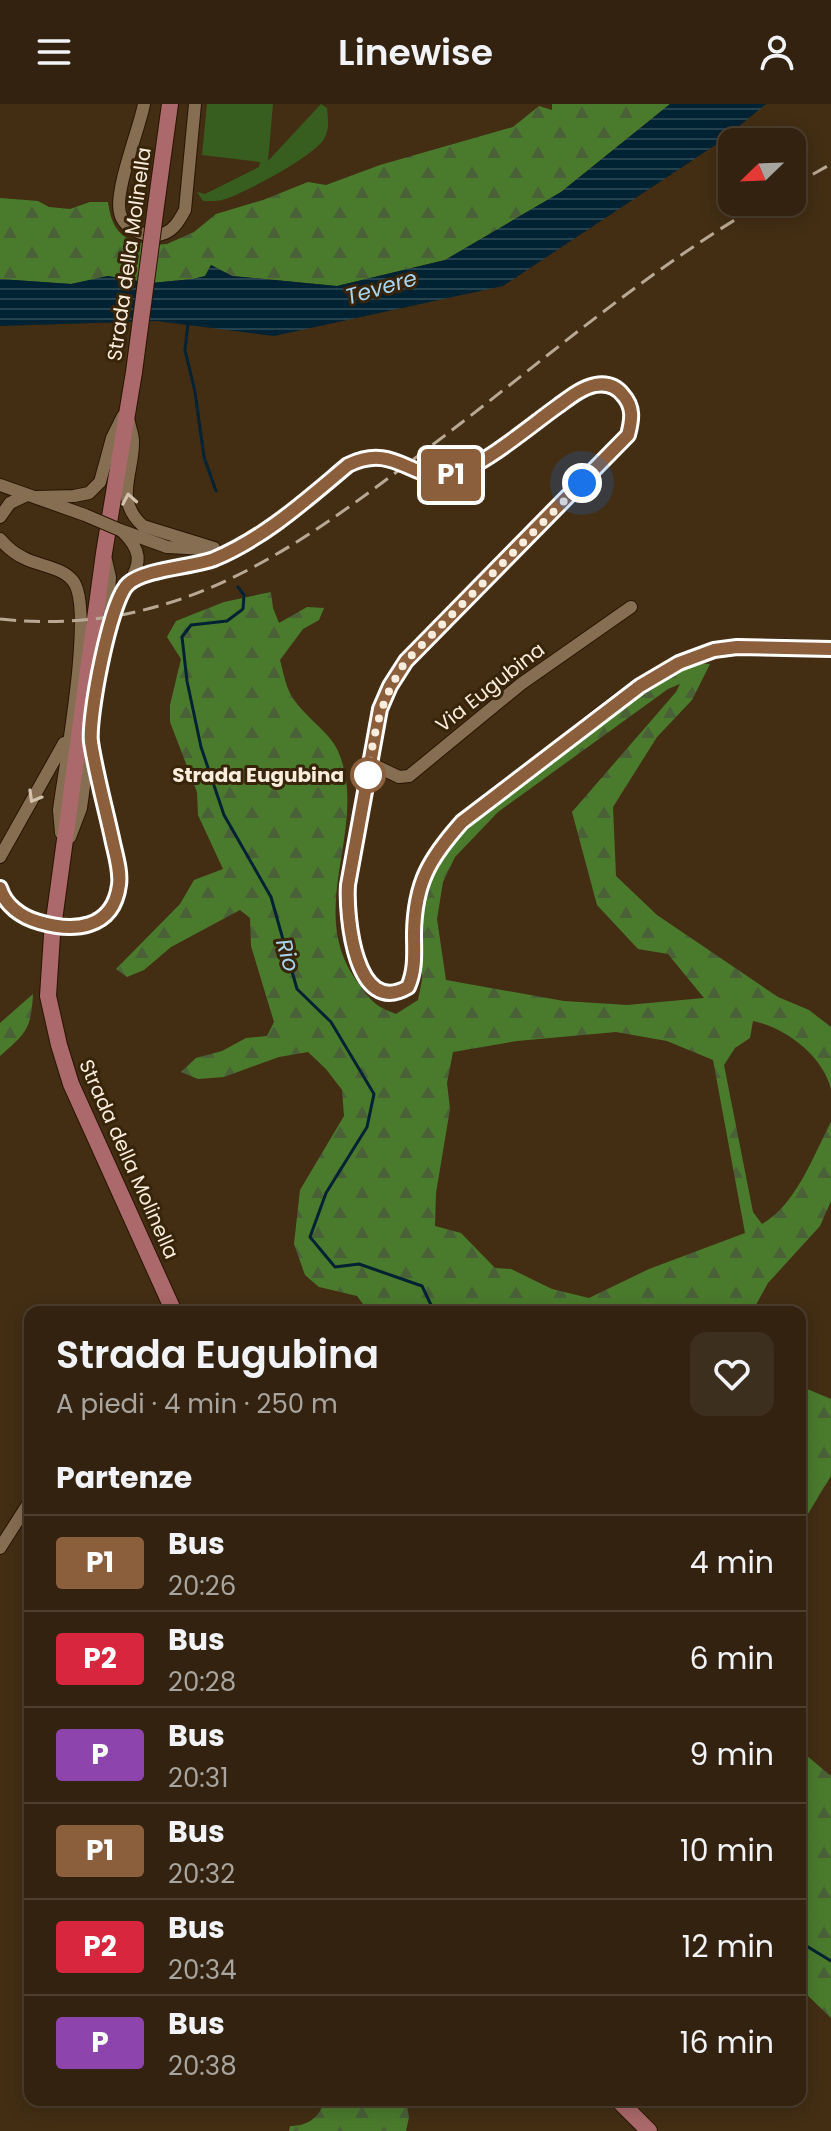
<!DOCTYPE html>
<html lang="it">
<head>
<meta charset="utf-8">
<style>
  :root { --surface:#32220f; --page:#3d2f1d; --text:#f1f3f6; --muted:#a8a49e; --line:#4d3f2f }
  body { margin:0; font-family:Poppins,sans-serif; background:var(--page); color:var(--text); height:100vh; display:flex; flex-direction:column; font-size:30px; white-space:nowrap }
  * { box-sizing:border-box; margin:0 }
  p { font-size:26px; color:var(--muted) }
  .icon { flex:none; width:44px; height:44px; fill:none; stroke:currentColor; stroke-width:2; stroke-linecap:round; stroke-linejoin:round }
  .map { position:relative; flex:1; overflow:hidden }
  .sheet { position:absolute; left:24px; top:1202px; width:782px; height:800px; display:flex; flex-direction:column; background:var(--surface); border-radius:16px; box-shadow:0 4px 20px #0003,0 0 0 2px var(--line) }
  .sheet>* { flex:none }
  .badge { padding:0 16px; border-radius:6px; font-size:28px; line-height:52px }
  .needle { width:52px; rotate:247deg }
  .fabs { position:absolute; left:718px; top:24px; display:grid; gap:16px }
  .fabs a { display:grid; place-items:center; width:88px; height:88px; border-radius:16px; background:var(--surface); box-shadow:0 4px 20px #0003,0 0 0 2px var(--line); font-size:40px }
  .you { position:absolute; width:40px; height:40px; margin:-20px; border:6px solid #fff; border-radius:50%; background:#1a73e8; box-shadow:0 0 0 12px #1a73e833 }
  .map>.badge { position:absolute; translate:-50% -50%; box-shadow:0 0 0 4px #fff }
  h2 { padding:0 32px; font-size:30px; line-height:72px }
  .round { display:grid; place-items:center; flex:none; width:84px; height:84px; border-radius:16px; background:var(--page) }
  .headline { display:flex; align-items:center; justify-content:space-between; height:136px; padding:0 32px }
  h1 { font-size:38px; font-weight:600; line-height:60px }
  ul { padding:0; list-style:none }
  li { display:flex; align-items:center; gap:24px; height:96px; padding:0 32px; border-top:2px solid var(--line) }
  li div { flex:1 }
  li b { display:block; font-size:30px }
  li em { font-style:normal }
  li .badge { min-width:88px; font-weight:700; text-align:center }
  header { display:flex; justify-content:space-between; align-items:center; height:104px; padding:0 32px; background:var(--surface); font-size:36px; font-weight:600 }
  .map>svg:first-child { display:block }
</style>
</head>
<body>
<header><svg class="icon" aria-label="menu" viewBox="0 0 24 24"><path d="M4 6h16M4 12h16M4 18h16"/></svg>Linewise<svg class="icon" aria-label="person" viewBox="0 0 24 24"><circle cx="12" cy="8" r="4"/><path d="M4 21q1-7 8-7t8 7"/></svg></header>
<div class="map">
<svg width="831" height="2027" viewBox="0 0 831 2027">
  <defs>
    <pattern id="forest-firs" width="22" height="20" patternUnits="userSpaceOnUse" patternTransform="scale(2)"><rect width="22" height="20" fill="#4a7b2d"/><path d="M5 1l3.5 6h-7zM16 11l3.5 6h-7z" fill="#4a6138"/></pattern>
    <pattern id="water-rules" width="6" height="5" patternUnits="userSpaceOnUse" patternTransform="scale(2)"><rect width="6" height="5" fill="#002333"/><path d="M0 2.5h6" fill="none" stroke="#264350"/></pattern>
  </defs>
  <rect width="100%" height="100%" fill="#432e14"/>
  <!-- forest -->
  <g fill="url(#forest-firs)" fill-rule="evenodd">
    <polygon points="552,0 670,0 561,88 445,156 337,182 232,172 211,161 205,172 193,175 151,179 156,141 167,140 194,128 216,110 263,96 308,78 326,81 380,61 513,23 539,2 552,6"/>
    <path d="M 0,94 L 38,97 L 49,103 L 70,105 L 90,98 L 108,98 C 111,120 118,135 142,139 L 138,178 L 108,172 L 71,180 L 0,175 Z"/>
    <path d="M 271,488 L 273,504 L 279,519 L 307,503 L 324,504 L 319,516 L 303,525 L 280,556 C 283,567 285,580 291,591 C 302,611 330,628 338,647 C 371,724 302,806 359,880 C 372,898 375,902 396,910 L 418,896 L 422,876 L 421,807 L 431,763 L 489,703 L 643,584 L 696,559 L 710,560 L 692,596 L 657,633 L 613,703 L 616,772 L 657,811 L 778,893 L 809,906 L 831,923 L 831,985 C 823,952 785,923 753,917 L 750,934 L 735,944 L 724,961 L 753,1108 L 762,1120 C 796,1101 813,1052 831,1018 L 831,1097 L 820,1122 L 768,1179 L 752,1208 L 369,1208 L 357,1192 L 319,1183 L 305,1171 L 294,1140 L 300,1086 L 344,1012 L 342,986 L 326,965 L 308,948 L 279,953 L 224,973 L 198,975 L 181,968 L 196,954 L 222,947 L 246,934 L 267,932 L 274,918 L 251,842 L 250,814 L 240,806 L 171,843 L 144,866 L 127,873 L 116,865 L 180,800 L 194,776 L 223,765 L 198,711 L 197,688 L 170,618 L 170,601 L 181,555 L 167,533 L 176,517 L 224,498 ZM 680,580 L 676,588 L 572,708 L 597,801 L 638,845 L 668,850 L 704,894 L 627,901 L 564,897 L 446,876 L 437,815 L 443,778 L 455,753 L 498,708 L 668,585 ZM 616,928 L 667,937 L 713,956 L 745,1129 L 649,1165 L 589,1194 L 552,1185 L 511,1165 L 495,1164 L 461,1129 L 435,1122 L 436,1089 L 450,1005 L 447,979 L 453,948 L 517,937 Z"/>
    <path d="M 33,890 C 31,926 26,929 0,952 L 0,919 Z"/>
    <polygon points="800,1282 831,1295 831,1372 800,1423 800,1502"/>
    <polygon points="800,1646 831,1672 831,1914 800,1884"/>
    <path d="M 325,1996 L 411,1996 L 407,2002 L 409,2013 L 406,2027 L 289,2027 L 290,2022 C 308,2022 319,2014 325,1996 Z"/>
  </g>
  <!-- garden -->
  <path fill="#375e1f" d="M 207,0 L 273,0 L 268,57 L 321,0 L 327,4 C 328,16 330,24 324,35 C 314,52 248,87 228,94 C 219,98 212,97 203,97 L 197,88 L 205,90 L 259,63 L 260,58 L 202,51 Z"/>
  <!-- water -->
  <polygon fill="url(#water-rules)" points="670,0 766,0 717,40 503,182 274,232 157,217 0,222 0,175 71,180 108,172 151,179 193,175 205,172 211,161 232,172 337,182 445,156 561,88"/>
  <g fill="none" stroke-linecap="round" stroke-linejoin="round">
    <!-- stream -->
    <g stroke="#002333" stroke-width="3">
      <polyline points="188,219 185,246 195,288 204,353 216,387"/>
      <polyline points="238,483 244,491 243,505 227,517 191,521 182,533 187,577 201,643 224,711 271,793 297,885 331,918 374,990 367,1023 326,1089 310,1133 335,1163 359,1160 422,1182 432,1203 428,1208"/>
      <polyline points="800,1838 831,1857"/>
    </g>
    <!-- minor casing -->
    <g stroke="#281500" stroke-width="14">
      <g id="minor">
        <path d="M 144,0 C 139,26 114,87 120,109 C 124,126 149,136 165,129 C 175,125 180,115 185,106 L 195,0"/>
        <path d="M 129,318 C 130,324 133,331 133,337 C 134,369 113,395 143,422 L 214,444"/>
        <path d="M 420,366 C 430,369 440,373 450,371 C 490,361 577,271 611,282 C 621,285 627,295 631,304 L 628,331 L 620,341 L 406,557 L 390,582 L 380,605 L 348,781 C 346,810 350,880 387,888 C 427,897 412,811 418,786 C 421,772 431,754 440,742 C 469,706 509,680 546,652 C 597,612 651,562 716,546 C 753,537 793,542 831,545"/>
        <polyline points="0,381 85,411"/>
        <polyline points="37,393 74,392 89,389 100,378 112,334 123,312"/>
        <polyline points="0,413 10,399 27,391"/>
        <polyline points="120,426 167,443 206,445"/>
        <path d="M 123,428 C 141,446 142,458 129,479"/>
        <path d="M 0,435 C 6,442 15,450 24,454 C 39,462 62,463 73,477 C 95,504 64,666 59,706 L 61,729"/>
        <polyline points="106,456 110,473 108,505"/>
        <polyline points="370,659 399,673 409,672 521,580 631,503"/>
        <polyline points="70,733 81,704 101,559 116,496 129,479 167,465 211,456 244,441 267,427 348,361 369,353 390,355"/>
        <polyline points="0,753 64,639"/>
        <path d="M 0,784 C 5,803 20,809 37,818"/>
        <path d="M 66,823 C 135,823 118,763 108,716 C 102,692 97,668 92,644"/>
        <polyline points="0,1444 30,1397"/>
      </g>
    </g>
    <!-- major casing -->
    <g stroke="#281500" stroke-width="18">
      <g id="major">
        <polyline points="156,102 170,0"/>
        <polyline points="134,268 104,449 52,831 48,892 59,941 71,980 174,1208"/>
        <polyline points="618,1996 649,2027"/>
      </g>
    </g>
    <!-- minor -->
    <use href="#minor" stroke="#866e53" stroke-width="12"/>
    <!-- major -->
    <use href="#major" stroke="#ac696b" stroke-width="16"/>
    <!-- rail -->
    <g stroke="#b8a894" stroke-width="3" stroke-dasharray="16 8" stroke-linecap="butt">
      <polyline points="792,82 831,60"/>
      <path d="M 0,515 C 176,534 294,446 427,345 C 538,262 644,167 765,98"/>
    </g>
    <!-- minor-bridge casing -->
    <g stroke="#281500" stroke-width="14" stroke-linecap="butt">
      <g id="minor-bridge">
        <polyline points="390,355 420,366"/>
        <polyline points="85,411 120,426"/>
        <polyline points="37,818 66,823"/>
      </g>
    </g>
    <!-- major-bridge casing -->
    <g stroke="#281500" stroke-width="18" stroke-linecap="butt">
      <polyline id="major-bridge" points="134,268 156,102"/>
    </g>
    <!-- minor-bridge -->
    <use href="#minor-bridge" stroke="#866e53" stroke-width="12"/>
    <!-- major-bridge -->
    <use href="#major-bridge" stroke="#ac696b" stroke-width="16"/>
  </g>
  <!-- one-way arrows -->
  <defs><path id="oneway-chevron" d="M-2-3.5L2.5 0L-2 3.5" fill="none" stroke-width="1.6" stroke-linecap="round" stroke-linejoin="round" transform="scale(2)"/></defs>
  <g stroke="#d1c1ad">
    <use href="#oneway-chevron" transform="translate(129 395) rotate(-100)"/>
    <use href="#oneway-chevron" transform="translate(34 693) rotate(120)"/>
  </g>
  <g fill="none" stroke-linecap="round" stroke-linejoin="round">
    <!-- line casing -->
    <g stroke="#fff" stroke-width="18">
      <path id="line" d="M 0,784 C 5,801 21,813 39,818 C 73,828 113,826 119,781 C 121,766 115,749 112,734 C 105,702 96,670 91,638 C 88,614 110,496 128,480 C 144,465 193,463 214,455 C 266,433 306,396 348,361 C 395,338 411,378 449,371 C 479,366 531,321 558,302 C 569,294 581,284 595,281 C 606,279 616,282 623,291 C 634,303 632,316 628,331 L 406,557 L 390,582 L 380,605 L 348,781 C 346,812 355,914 408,883 C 416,865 414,848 414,829 C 415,779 429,755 462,718 L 640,582 L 679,559 L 714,546 L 737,543 L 831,545"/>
    </g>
    <!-- line -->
    <use href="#line" stroke="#8b5e3c" stroke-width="12"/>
    <!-- walk -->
    <path stroke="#faeddd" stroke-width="8" stroke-dasharray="0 14.4" d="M 368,671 C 374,626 381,595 406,557 L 582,379"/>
  </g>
  <!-- markers -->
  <circle fill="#fff" stroke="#8b5e3c" stroke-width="4" cx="368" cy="671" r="16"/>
  <g text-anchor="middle" stroke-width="6" stroke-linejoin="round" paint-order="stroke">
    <!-- street labels -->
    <g font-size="20" fill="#faeddd" stroke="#382409">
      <text transform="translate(129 150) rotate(-82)" y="7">Strada della Molinella</text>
      <text transform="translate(490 583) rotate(-38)" y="7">Via Eugubina</text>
      <text transform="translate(129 1055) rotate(66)" y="7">Strada della Molinella</text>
    </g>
    <!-- stop labels -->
    <g font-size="20" font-weight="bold" fill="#faeddd" stroke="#382409" text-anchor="end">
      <text x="344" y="678">Strada Eugubina</text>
    </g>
    <!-- water labels -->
    <g font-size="22" font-style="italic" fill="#a7d7f0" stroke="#382409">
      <text transform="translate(381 183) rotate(-16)" y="8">Tevere</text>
      <text transform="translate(288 851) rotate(74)" y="8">Rio</text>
    </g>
  </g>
</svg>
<div class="fabs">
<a><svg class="needle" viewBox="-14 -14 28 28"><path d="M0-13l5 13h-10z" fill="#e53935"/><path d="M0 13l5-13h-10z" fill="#a8a49e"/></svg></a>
</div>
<div class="you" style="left:582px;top:379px"></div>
<b class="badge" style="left:451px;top:371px;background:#8b5e3c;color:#fff">P1</b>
<section class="sheet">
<div class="headline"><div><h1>Strada Eugubina</h1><p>A piedi · 4 min · 250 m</p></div><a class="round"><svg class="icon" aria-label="heart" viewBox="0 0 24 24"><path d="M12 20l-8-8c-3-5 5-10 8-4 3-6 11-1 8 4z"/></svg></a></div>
<h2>Partenze</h2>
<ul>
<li><span class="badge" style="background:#8b5e3c;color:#fff">P1</span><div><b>Bus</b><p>20:26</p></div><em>4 min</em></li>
<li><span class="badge" style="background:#d7263d;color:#fff">P2</span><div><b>Bus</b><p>20:28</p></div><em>6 min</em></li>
<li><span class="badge" style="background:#8e44ad;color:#fff">P</span><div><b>Bus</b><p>20:31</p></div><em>9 min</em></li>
<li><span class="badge" style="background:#8b5e3c;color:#fff">P1</span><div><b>Bus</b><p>20:32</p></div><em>10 min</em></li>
<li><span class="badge" style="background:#d7263d;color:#fff">P2</span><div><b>Bus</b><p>20:34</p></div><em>12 min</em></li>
<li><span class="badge" style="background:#8e44ad;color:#fff">P</span><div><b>Bus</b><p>20:38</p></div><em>16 min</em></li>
</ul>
</section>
</div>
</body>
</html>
